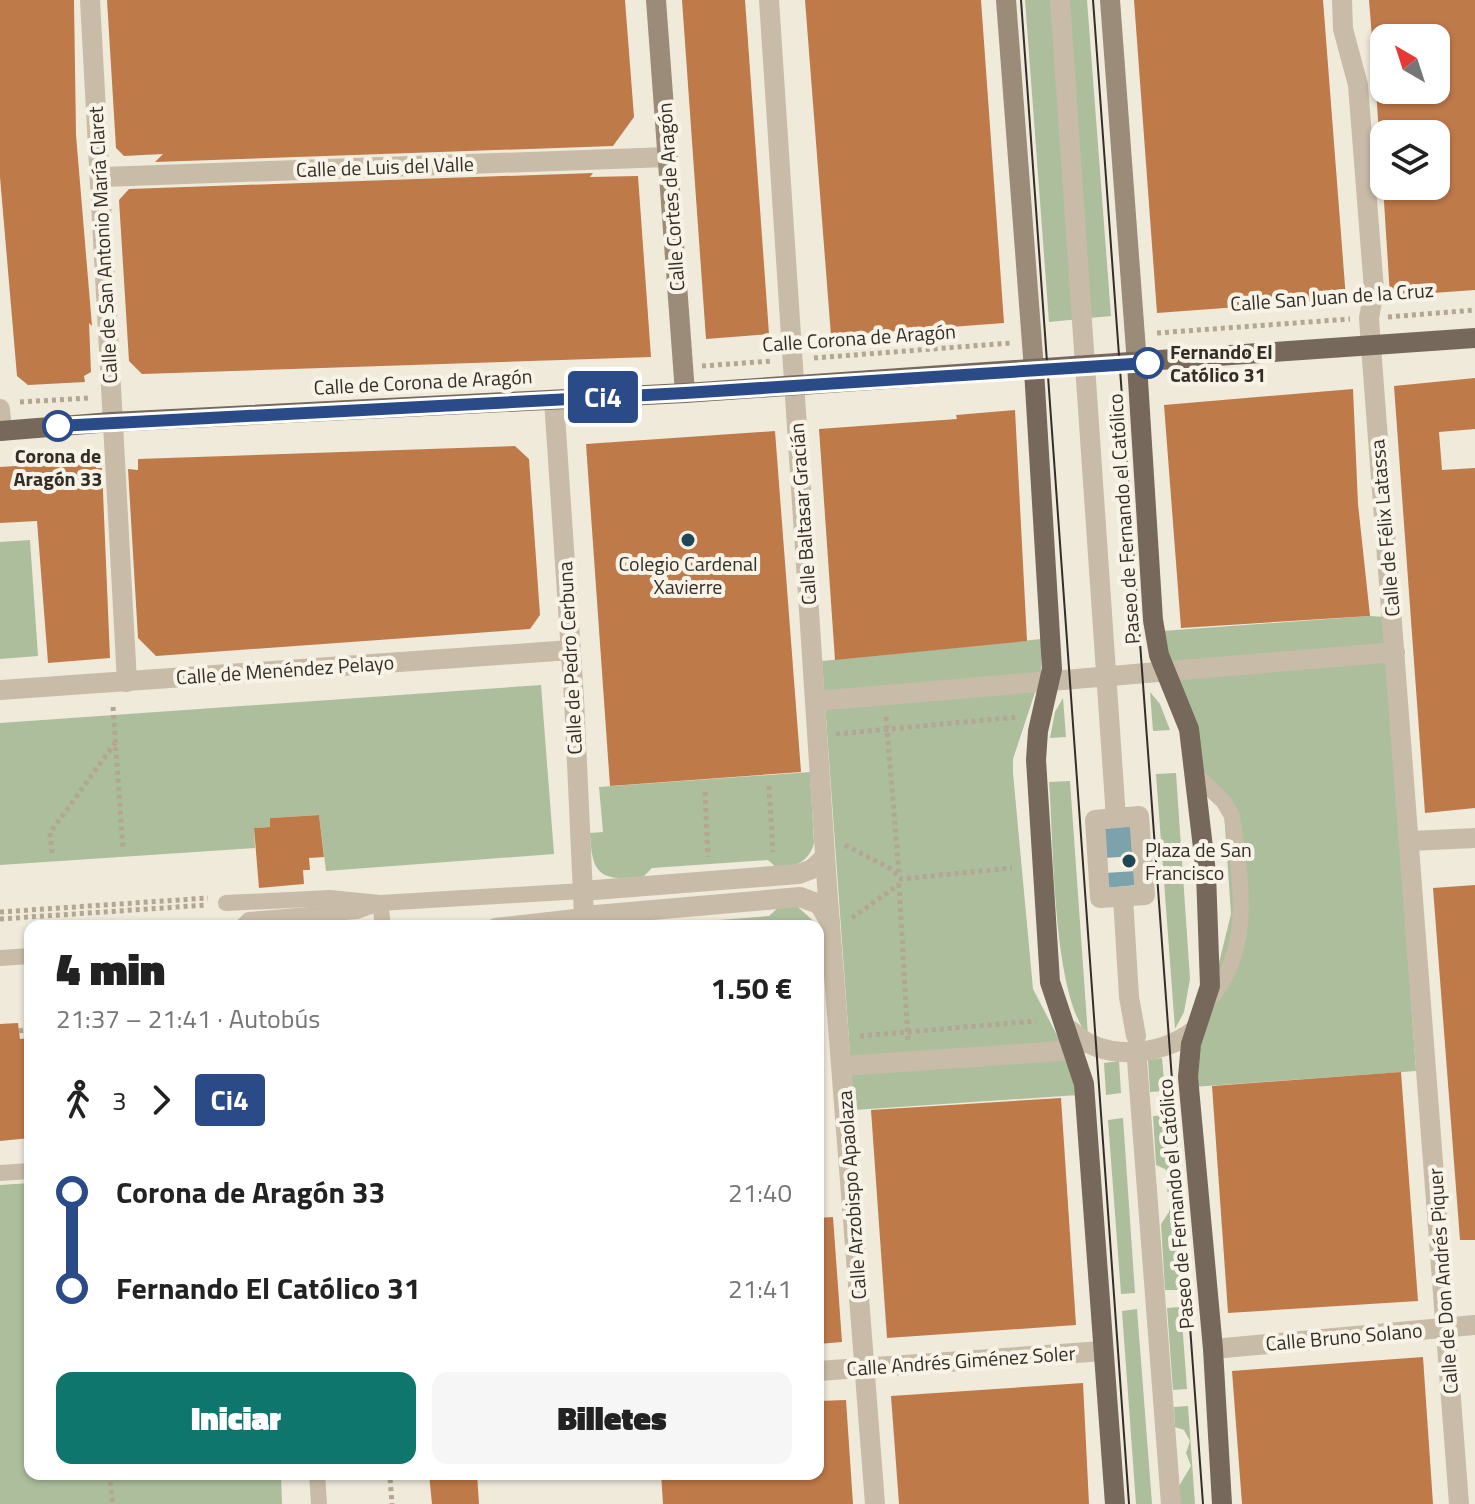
<!DOCTYPE html>
<html lang="es">
<head>
<meta charset="utf-8">
<style>
  :root { --surface:#fff; --page:#f6f6f6; --text:#222; --muted:#767676; --accent:#0f766e }
  body { margin:0; font-family:"Titillium Web",sans-serif; background:var(--page); color:var(--text); height:100vh; display:flex; flex-direction:column; font-size:30px; white-space:nowrap }
  * { box-sizing:border-box; margin:0 }
  p { font-size:26px; color:var(--muted) }
  .icon { flex:none; width:44px; height:44px; fill:none; stroke:currentColor; stroke-width:2; stroke-linecap:round; stroke-linejoin:round }
  .map { position:relative; flex:1; overflow:hidden }
  .panel { position:absolute; left:24px; top:920px; width:800px; height:560px; display:flex; flex-direction:column; background:var(--surface); border-radius:16px; box-shadow:0 2px 6px #0004 }
  .panel>* { flex:none }
  .badge { padding:0 16px; border-radius:6px; font-size:28px; line-height:52px }
  .needle { width:52px; rotate:321deg }
  .controls { position:absolute; left:1370px; top:24px; display:grid; gap:16px }
  .controls a { display:grid; place-items:center; width:80px; height:80px; border-radius:16px; background:var(--surface); box-shadow:0 2px 6px #0004; font-size:40px }
  .map>.badge { position:absolute; translate:-50% -50%; box-shadow:0 0 0 4px #fff }
  .legs { display:flex; align-items:center; gap:12px; height:88px; padding:0 32px; font-size:26px }
  .legs p { margin-inline-start:auto }
  .head { display:flex; align-items:center; justify-content:space-between; height:136px; padding:0 32px }
  h1 { font-size:44px; font-weight:800; line-height:60px }
  .button { display:flex; gap:16px; margin-top:auto; padding:16px 32px }
  .button a { flex:1; height:92px; border-radius:16px; background:var(--accent); color:#fff; font-size:32px; font-weight:800; line-height:92px; text-align:center }
  .button a+a { background:var(--page); color:var(--text) }
  ul { padding:0 32px; list-style:none }
  li { display:flex; align-items:center; gap:28px; height:96px; font-size:30px }
  li i { display:grid; place-items:center; width:12px; height:100%; margin:0 10px; background:currentColor }
  li i::after { content:''; width:20px; height:20px; margin:-10px; border:6px solid; border-radius:50%; background:var(--surface) }
  li p { margin-inline-start:auto }
  li:first-child i { background:linear-gradient(#0000 50%,currentColor 0) }
  li:last-child i { background:linear-gradient(currentColor 50%,#0000 0) }
  .map>svg:first-child { display:block }
</style>
</head>
<body>
<div class="map">
<svg width="1475" height="1504" viewBox="0 0 1475 1504">
  <rect width="100%" height="100%" fill="#f0eadb"/>
  <!-- green -->
  <g fill="#adbe9c">
    <polygon points="1025,0 1087,0 1111,316 1049,322"/>
    <polygon points="30,540 38,656 0,659 0,542"/>
    <polygon points="1370,616 1384,617 1416,1071 1193,1087 1196,1056 1231,914 1224,812 1202,789 1166,663 1162,631"/>
    <polygon points="1042,639 1041,674 1013,759 1013,773 1033,989 1062,1045 1078,1095 854,1110 822,661"/>
    <polygon points="541,685 554,854 326,871 319,815 270,818 270,827 254,828 255,848 0,865 0,723"/>
    <polygon points="1150,692 1160,704 1170,730 1153,731"/>
    <polygon points="1063,698 1066,737 1050,738 1055,712"/>
    <path d="M 810,772 L 814,843 C 809,862 796,866 778,869 L 768,860 L 652,868 L 642,878 C 600,880 592,876 590,833 L 603,832 L 599,787 Z"/>
    <polygon points="1176,773 1190,979 1184,1012 1175,1029 1156,774"/>
    <path d="M 1070,781 L 1088,1036 C 1052,992 1054,843 1049,782 Z"/>
    <polygon points="779,907 798,907 819,926 823,998 818,998 818,926 607,926 614,921 642,917 654,925 769,916"/>
    <polygon points="1162,1058 1165,1091 1150,1092 1148,1060"/>
    <polygon points="1119,1061 1121,1093 1106,1095 1104,1063"/>
    <polygon points="1167,1115 1180,1290 1165,1290 1161,1224 1169,1212 1171,1196 1167,1191 1171,1178 1165,1169 1156,1165 1153,1116"/>
    <polygon points="1123,1118 1135,1293 1121,1294 1108,1120"/>
    <polygon points="30,1183 30,1474 281,1474 282,1504 0,1504 0,1185"/>
    <polygon points="1181,1307 1187,1389 1173,1390 1167,1308"/>
    <polygon points="1137,1309 1152,1504 1136,1504 1122,1311"/>
    <polygon points="1188,1406 1195,1504 1180,1504 1179,1486 1191,1466 1186,1453 1190,1441 1184,1430 1175,1427 1174,1407"/>
  </g>
  <!-- water -->
  <g fill="#7ca2ac">
    <polygon points="1132,825 1135,856 1104,858 1102,827"/>
    <polygon points="1136,871 1137,885 1106,888 1105,873"/>
  </g>
  <!-- building -->
  <g fill="#bf7a4a">
    <polygon points="0,0 74,0 76,135 92,326 89,323 91,372 84,376 85,382 28,385 17,376 0,177"/>
    <polygon points="107,0 625,0 634,117 613,146 155,162 163,154 124,156 116,148"/>
    <polygon points="682,0 745,0 769,334 706,339"/>
    <polygon points="805,0 981,0 1004,323 831,336"/>
    <polygon points="1134,0 1323,0 1346,299 1157,313"/>
    <polygon points="1369,0 1475,0 1475,290 1390,296 1383,186 1436,186 1436,134 1379,134 1376,90 1436,90 1436,38 1372,38"/>
    <polygon points="593,173 590,177 638,176 651,357 142,374 129,361 119,200 129,189"/>
    <polygon points="1475,378 1475,429 1439,432 1442,470 1475,468 1475,808 1425,813 1394,386"/>
    <polygon points="1353,389 1358,504 1370,616 1181,628 1164,405"/>
    <polygon points="1015,410 1027,641 835,660 819,429 957,419 956,415"/>
    <polygon points="775,431 801,772 610,786 586,444"/>
    <polygon points="515,446 529,459 540,615 530,629 156,656 138,638 128,469 138,470 138,459"/>
    <polygon points="96,461 96,468 102,468 110,658 48,663 37,521 0,523 0,467"/>
    <polygon points="319,815 324,857 309,858 310,870 303,870 304,884 259,888 254,828 270,827 270,818"/>
    <polygon points="1475,885 1475,1240 1460,1240 1433,888"/>
    <polygon points="18,1023 20,1039 30,1038 30,1138 0,1141 0,1024"/>
    <polygon points="1401,1072 1418,1301 1228,1313 1212,1086"/>
    <polygon points="1061,1098 1076,1325 887,1338 871,1110"/>
    <polygon points="833,1217 842,1342 818,1344 818,1218"/>
    <polygon points="1423,1357 1433,1504 1242,1504 1232,1371"/>
    <polygon points="1083,1383 1089,1504 899,1504 891,1396"/>
    <polygon points="846,1400 853,1504 663,1504 661,1474 818,1474 818,1401"/>
    <polygon points="429,1474 477,1474 479,1504 432,1504"/>
  </g>
  <g fill="none" stroke-linecap="round" stroke-linejoin="round">
    <!-- path -->
    <g stroke="#b3a692" stroke-width="5" stroke-dasharray="4 4" stroke-linecap="butt">
      <polyline points="1388,317 1475,310"/>
      <polyline points="1157,333 1350,319"/>
      <polyline points="814,358 1011,343"/>
      <polyline points="702,366 772,361"/>
      <polyline points="20,402 90,398"/>
      <polyline points="113,707 123,849"/>
      <polyline points="886,717 899,874"/>
      <polyline points="836,734 1018,717"/>
      <polyline points="769,786 773,852"/>
      <polyline points="705,792 708,857"/>
      <polyline points="845,845 891,869 901,879 1012,868"/>
      <polyline points="52,853 50,833 115,743"/>
      <polyline points="899,884 908,1041"/>
      <polyline points="0,912 208,898"/>
      <polyline points="852,918 899,884"/>
      <polyline points="0,919 207,905"/>
      <polyline points="19,1031 30,1029"/>
      <polyline points="860,1036 1036,1021"/>
      <polyline points="109,1474 113,1504"/>
      <polyline points="385,1474 390,1477 392,1504"/>
    </g>
    <!-- lane -->
    <g stroke="#c8bca8" stroke-width="16">
      <path d="M 1196,775 L 1224,802 L 1232,816 C 1240,877 1255,950 1208,1001"/>
      <polyline points="226,903 330,898 380,903 582,891"/>
      <polyline points="380,903 383,926"/>
      <polyline points="243,926 249,920 357,911 379,903"/>
      <polyline points="495,926 584,916"/>
      <polyline points="0,958 30,956"/>
      <polyline points="0,1173 30,1171"/>
      <polyline points="317,1474 319,1504"/>
    </g>
    <!-- street -->
    <g stroke="#c8bca8" stroke-width="20">
      <polyline points="90,0 127,682"/>
      <polyline points="769,0 827,885 875,1504"/>
      <polyline points="1060,0 1116,818"/>
      <polyline points="1342,0 1343,29 1358,85 1374,290 1369,318 1371,347 1459,1504"/>
      <polyline points="102,177 668,157"/>
      <polyline points="554,400 574,698 584,916 800,897 819,904 830,922"/>
      <polyline points="0,409 2,431"/>
      <polyline points="0,690 571,650"/>
      <polyline points="815,701 1395,652"/>
      <polygon points="1139,816 1145,895 1100,898 1095,820"/>
      <polyline points="1411,841 1475,838"/>
      <polyline points="582,891 799,874 812,869 825,857"/>
      <polyline points="1123,897 1129,997 1136,1036"/>
      <path d="M 1070,1030 C 1103,1062 1160,1057 1195,1030"/>
      <polyline points="1137,1060 1171,1504"/>
      <polyline points="842,1066 1075,1050"/>
      <polyline points="1213,1349 1475,1325"/>
      <polyline points="818,1371 1103,1351"/>
    </g>
    <!-- secondary -->
    <g stroke="#9b8b79" stroke-width="20">
      <polyline points="656,0 685,393"/>
      <polyline points="1006,0 1034,370"/>
      <polyline points="1110,0 1137,364"/>
    </g>
    <!-- primary -->
    <g stroke="#76685a" stroke-width="20">
      <polyline points="1137,364 1153,620 1159,655 1189,729 1206,873 1210,986 1191,1044 1188,1077 1213,1349 1222,1504"/>
      <polyline points="1034,370 1052,669 1038,731 1036,760 1050,982 1084,1084 1115,1504"/>
      <polyline points="0,431 111,422 685,393 1475,338"/>
    </g>
    <!-- tram -->
    <g stroke="#352e28" stroke-width="2">
      <polyline points="1021,0 1129,1504"/>
      <path d="M 1093,0 C 1131,501 1169,1002 1203,1504"/>
    </g>
  </g>
  <g fill="none" stroke-linecap="round" stroke-linejoin="round">
    <!-- line-1 casing -->
    <g stroke="#fff" stroke-width="18">
      <polyline id="line-1" points="58,426 685,393 1148,363"/>
    </g>
    <!-- line-1 -->
    <use href="#line-1" stroke="#2b4b88" stroke-width="12"/>
  </g>
  <!-- markers -->
  <g fill="#fff" stroke="#2b4b88" stroke-width="4">
    <circle cx="1148" cy="363" r="14"/>
    <circle cx="58" cy="426" r="14"/>
  </g>
  <g fill="#204854" stroke="#f8f3e7" stroke-width="3">
    <circle cx="688" cy="540" r="8"/>
    <circle cx="1129" cy="861" r="8"/>
  </g>
  <g text-anchor="middle" stroke-width="8" stroke-linejoin="round" paint-order="stroke">
    <!-- street labels -->
    <g font-size="20" fill="#352e28" stroke="#f8f3e7">
      <text transform="translate(385 167) rotate(-2)" y="7">Calle de Luis del Valle</text>
      <text transform="translate(671 197) rotate(-94)" y="7">Calle Cortes de Aragón</text>
      <text transform="translate(103 245) rotate(-93)" y="7">Calle de San Antonio María Claret</text>
      <text transform="translate(1332 297) rotate(-4)" y="7">Calle San Juan de la Cruz</text>
      <text transform="translate(859 338) rotate(-4)" y="7">Calle Corona de Aragón</text>
      <text transform="translate(423 382) rotate(-3)" y="7">Calle de Corona de Aragón</text>
      <text transform="translate(803 514) rotate(-94)" y="7">Calle Baltasar Gracián</text>
      <text transform="translate(1124 519) rotate(-94)" y="7">Paseo de Fernando el Católico</text>
      <text transform="translate(1385 528) rotate(-95)" y="7">Calle de Félix Latassa</text>
      <text transform="translate(570 658) rotate(-93)" y="7">Calle de Pedro Cerbuna</text>
      <text transform="translate(285 670) rotate(-4)" y="7">Calle de Menéndez Pelayo</text>
      <text transform="translate(852 1195) rotate(-94)" y="7">Calle Arzobispo Apaolaza</text>
      <text transform="translate(1176 1204) rotate(-95)" y="7">Paseo de Fernando el Católico</text>
      <text transform="translate(1443 1281) rotate(-94)" y="7">Calle de Don Andrés Piquer</text>
      <text transform="translate(1344 1337) rotate(-5)" y="7">Calle Bruno Solano</text>
      <text transform="translate(961 1361) rotate(-4)" y="7">Calle Andrés Giménez Soler</text>
    </g>
    <!-- stop labels -->
    <g font-size="20" font-weight="bold" fill="#352e28" stroke="#f8f3e7" text-anchor="start">
      <text x="1170" y="359">Fernando El<tspan x="1170" dy="23">Católico 31</tspan></text>
      <text x="58" y="463" text-anchor="middle">Corona de<tspan x="58" dy="23">Aragón 33</tspan></text>
    </g>
    <!-- poi labels -->
    <g font-size="20" fill="#352e28" stroke="#f8f3e7">
      <text x="688" y="571">Colegio Cardenal<tspan x="688" dy="23">Xavierre</tspan></text>
      <text x="1145" y="857" text-anchor="start">Plaza de San<tspan x="1145" dy="23">Francisco</tspan></text>
    </g>
  </g>
</svg>
<div class="controls">
<a><svg class="needle" viewBox="-14 -14 28 28"><path d="M0-13l5 13h-10z" fill="#e53935"/><path d="M0 13l5-13h-10z" fill="#767676"/></svg></a>
<a><svg class="icon" aria-label="layers" viewBox="0 0 24 24"><path d="M12 4l9 5-9 5-9-5zM3 14l9 5 9-5"/></svg></a>
</div>
<b class="badge" style="left:603px;top:397px;background:#2b4b88;color:#fff">Ci4</b>
<section class="panel">
<div class="head"><div><h1>4 min</h1><p>21:37 – 21:41 · Autobús</p></div><b>1.50 €</b></div>
<div class="legs"><svg class="icon" aria-label="walk" viewBox="0 0 24 24"><circle cx="13" cy="4" r="2"/><path d="M13 8l-2 6 4 7M11 14l-3 7M7 12l3-4h3l4 4"/></svg>3<svg class="icon" aria-label="forward" viewBox="0 0 24 24"><path d="M9 5l7 7-7 7"/></svg><b class="badge" style="background:#2b4b88;color:#fff">Ci4</b></div>
<ul>
<li><i style="color:#2b4b88"></i><b>Corona de Aragón 33</b><p>21:40</p></li>
<li><i style="color:#2b4b88"></i><b>Fernando El Católico 31</b><p>21:41</p></li>
</ul>
<div class="button"><a>Iniciar</a><a>Billetes</a></div>
</section>
</div>
</body>
</html>
